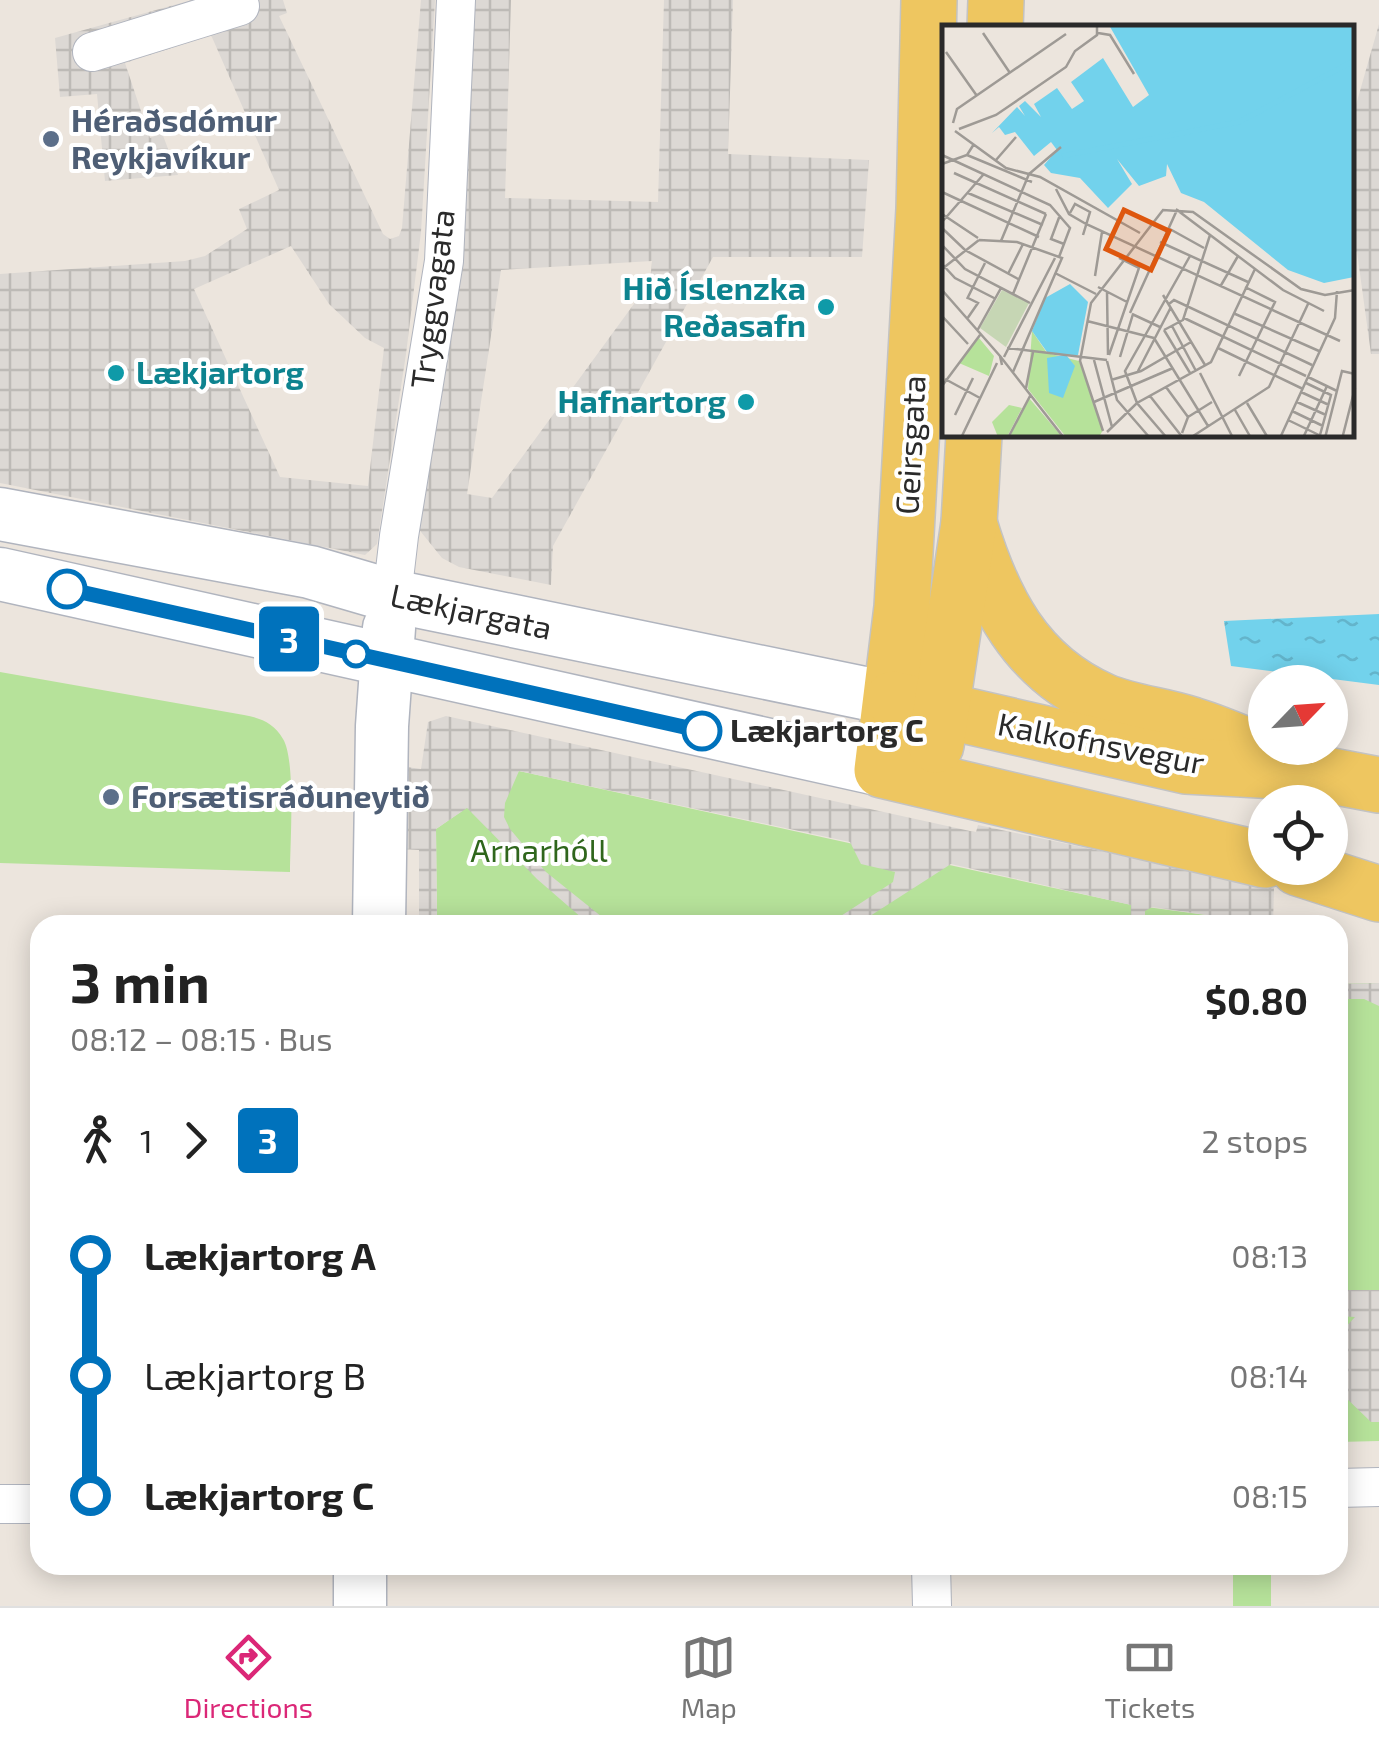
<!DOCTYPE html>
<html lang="en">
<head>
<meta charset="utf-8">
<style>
  :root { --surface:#fff; --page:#f2f2f2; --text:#222; --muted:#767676; --line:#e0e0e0; --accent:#db2777 }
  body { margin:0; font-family:"Exo 2",sans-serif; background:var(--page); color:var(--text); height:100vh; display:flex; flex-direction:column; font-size:38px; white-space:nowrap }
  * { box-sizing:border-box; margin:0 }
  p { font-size:32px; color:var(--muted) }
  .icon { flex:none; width:55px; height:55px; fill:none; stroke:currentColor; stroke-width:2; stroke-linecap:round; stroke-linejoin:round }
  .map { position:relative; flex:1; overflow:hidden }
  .details { position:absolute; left:30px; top:915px; width:1318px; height:660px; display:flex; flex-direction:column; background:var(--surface); border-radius:30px; box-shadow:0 5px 25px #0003 }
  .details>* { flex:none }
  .badge { padding:0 20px; border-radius:8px; font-size:35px; line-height:65px }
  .needle { width:65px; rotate:65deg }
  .controls { position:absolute; left:1248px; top:665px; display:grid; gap:20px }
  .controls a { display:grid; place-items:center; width:100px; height:100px; border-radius:50%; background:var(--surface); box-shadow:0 5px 25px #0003; font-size:50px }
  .map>.badge { position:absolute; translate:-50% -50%; box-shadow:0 0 0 5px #fff }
  .legs { display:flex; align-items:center; gap:15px; height:110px; padding:0 40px; font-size:32px }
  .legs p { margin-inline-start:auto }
  .summary { display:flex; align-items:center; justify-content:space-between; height:170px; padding:0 40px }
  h1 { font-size:55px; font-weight:700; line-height:75px }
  ul { padding:0 40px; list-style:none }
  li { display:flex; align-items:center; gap:35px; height:120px; font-size:38px }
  li i { display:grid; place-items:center; width:15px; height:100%; margin:0 12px; background:currentColor }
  li i::after { content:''; width:25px; height:25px; margin:-12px; border:8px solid; border-radius:50%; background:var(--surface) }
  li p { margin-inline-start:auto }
  li:first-child i { background:linear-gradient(#0000 50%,currentColor 0) }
  li:last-child i { background:linear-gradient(currentColor 50%,#0000 0) }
  .tab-bar { display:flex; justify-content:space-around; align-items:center; height:140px; border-top:2px solid var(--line); background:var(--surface); font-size:28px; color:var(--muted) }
  .tab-bar a { display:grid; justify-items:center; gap:5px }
  .tab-bar .active { color:var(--accent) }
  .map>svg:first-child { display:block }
</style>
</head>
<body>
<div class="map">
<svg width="1379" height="1606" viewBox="0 0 1379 1606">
  <defs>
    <pattern id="plaza-grid" width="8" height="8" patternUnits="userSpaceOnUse" patternTransform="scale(2.5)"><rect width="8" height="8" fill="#dcd8d4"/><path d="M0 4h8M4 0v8" fill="none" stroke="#bdbab6"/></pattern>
    <pattern id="water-ripples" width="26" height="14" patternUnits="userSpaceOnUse" patternTransform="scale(2.5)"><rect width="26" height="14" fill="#72d2ec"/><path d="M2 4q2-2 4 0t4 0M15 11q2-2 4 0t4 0" fill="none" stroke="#63b4cb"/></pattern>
  </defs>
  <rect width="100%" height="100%" fill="#ece5dd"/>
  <!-- green -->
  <g fill="#b6e29a">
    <path d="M 0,672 L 244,715 C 261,718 274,723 283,739 C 296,760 290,843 290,872 L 0,863 Z"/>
    <polygon points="519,771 1132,905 1228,918 1235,925 437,925 436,829"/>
    <polygon points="1379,983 1379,1441 1338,1442 1338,984"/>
    <rect x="1233" y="1565" width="38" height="41"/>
  </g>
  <!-- plaza -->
  <g fill="url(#plaza-grid)" fill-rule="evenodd">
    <path d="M 192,0 L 283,0 L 287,13 L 279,16 L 383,234 L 390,239 L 399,236 L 402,228 L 421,0 L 435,0 L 421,232 L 406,354 L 377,544 L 365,555 L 0,483 L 0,274 L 185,261 L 205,256 L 247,229 L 239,209 L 279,190 L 211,35 L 125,63 L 150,138 L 162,133 L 178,175 L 105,181 L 97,94 L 60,97 L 55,38 ZM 291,246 L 329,304 L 365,338 L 384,348 L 368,486 L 280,477 L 194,289 Z"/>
    <path d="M 468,0 L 511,0 L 505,198 L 658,202 L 664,0 L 733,0 L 728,154 L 869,160 L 862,257 L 713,257 L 553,546 L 551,585 L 459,567 L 442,558 L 417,527 ZM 652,261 L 650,282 L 492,498 L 467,494 L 501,270 Z"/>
    <polygon points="1379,24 1379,354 1371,354 1357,252 1352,251 1352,119"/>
    <polygon points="446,716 970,831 976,832 978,825 1274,888 1273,925 1232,925 1228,918 1152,907 1145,911 1145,925 1130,925 1131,905 951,864 856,925 827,925 893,882 895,872 861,864 850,842 519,771 505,803 504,817 510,829 546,872 612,925 590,925 537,879 467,808 436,829 437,925 419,925 419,850 399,849 407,767 421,769 428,722"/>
    <polygon points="1379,983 1379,1006 1364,999 1338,999 1338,984"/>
    <polygon points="1338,1290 1379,1290 1379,1422 1371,1422 1341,1393 1338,1395 1338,1335 1355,1317 1338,1316"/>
  </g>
  <!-- water -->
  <polygon fill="url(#water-ripples)" points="1379,614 1379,685 1231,666 1224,621"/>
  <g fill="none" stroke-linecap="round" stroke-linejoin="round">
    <!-- street casing -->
    <g stroke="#b0b4be" stroke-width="40">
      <g id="street">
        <polyline points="92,52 240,6 238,0"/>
        <polyline points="392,596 399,536 444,261 456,0"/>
        <polyline points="1338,1488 1379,1487"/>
        <polyline points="0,1504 40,1504"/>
        <polyline points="931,1565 932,1606"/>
      </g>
    </g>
    <!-- secondary casing -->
    <g stroke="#b0b4be" stroke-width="55">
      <g id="secondary">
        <polyline points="0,514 310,572 392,596 893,699"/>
        <polyline points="0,574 882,770"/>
        <polyline points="379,925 382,726 389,628"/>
        <polyline points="360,1606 360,1565"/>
      </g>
    </g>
    <!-- primary casing -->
    <g stroke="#c3c3c3" stroke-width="58">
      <g id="primary">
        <polyline points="929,0 924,209 902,607 882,770 1265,860"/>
        <polyline points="995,28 996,0"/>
        <path d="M 969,523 C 992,600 1025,667 1103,701 C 1131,713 1163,715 1192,725 C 1219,733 1245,745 1271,756"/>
        <polyline points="893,699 1186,766 1316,773 1379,785"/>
        <polyline points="936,745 969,523 974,435"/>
        <polyline points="1298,868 1379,894"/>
      </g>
    </g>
    <!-- street -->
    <use href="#street" stroke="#fff" stroke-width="38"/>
    <!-- secondary -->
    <use href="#secondary" stroke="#fff" stroke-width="52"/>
    <!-- primary -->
    <use href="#primary" stroke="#eec660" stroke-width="55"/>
  </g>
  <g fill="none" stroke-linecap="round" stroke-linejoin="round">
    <!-- line-1 casing -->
    <g stroke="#fff" stroke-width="22">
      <polyline id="line-1" points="67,589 702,731"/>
    </g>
    <!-- line-1 -->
    <use href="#line-1" stroke="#0072bc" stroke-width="15"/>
  </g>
  <!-- markers -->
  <g fill="#5c6f8a" stroke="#fff" stroke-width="4">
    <circle cx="51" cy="139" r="10"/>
    <circle cx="111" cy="797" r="10"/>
  </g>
  <g fill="#0f9aa8" stroke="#fff" stroke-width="4">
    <circle cx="826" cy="307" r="10"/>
    <circle cx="116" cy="373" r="10"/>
    <circle cx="746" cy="402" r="10"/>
  </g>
  <g fill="#fff" stroke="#0072bc" stroke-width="5">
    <circle cx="67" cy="589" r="18"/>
    <circle cx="356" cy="654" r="12"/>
    <circle cx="702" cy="731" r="18"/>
  </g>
  <g text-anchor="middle" stroke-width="8" stroke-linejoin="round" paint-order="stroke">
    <!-- service labels -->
    <g font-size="32" font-weight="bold" fill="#4e5e75" stroke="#fff" text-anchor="start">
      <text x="71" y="132">Héraðsdómur<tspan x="71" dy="37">Reykjavíkur</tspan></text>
      <text x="131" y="808">Forsætisráðuneytið</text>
    </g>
    <!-- culture labels -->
    <g font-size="32" font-weight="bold" fill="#0d838f" stroke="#fff" text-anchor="end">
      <text x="806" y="300">Hið Íslenzka<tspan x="806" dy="37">Reðasafn</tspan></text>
      <text x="136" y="384" text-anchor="start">Lækjartorg</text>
      <text x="726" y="413">Hafnartorg</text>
    </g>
    <!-- street labels -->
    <g font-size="32" fill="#2a2a2a" stroke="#fff">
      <text transform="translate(433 299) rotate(-83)" y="11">Tryggvagata</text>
      <text transform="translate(911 445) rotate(-87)" y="11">Geirsgata</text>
      <text transform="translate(471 612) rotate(12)" y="11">Lækjargata</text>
      <text transform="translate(1101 744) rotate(11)" y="11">Kalkofnsvegur</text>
    </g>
    <!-- stop labels -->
    <g font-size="32" font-weight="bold" fill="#2a2a2a" stroke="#fff" text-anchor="start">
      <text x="730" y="742">Lækjartorg C</text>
    </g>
    <!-- park labels -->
    <g font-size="32" fill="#2f661c" stroke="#fff">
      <text x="539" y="862">Arnarhóll</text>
    </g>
  </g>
  <!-- overview -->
  <g transform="translate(942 25)">
    <rect width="412" height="412" fill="#ece5dd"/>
    <path d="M 90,306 L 105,328 L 137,336 L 161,405 L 157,412 L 124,412 L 86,364 ZM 37,313 L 52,331 L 47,351 L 17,338 ZM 87,373 L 121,413 L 67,413 ZM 67,380 L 80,383 L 65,412 L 56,412 L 50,397 Z" fill="#b6e29a"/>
    <path d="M 60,265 L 87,278 L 64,322 L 38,303 Z" fill="#c6d6b4"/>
    <path d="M 167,0 L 412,0 L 412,252 L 382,258 L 346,245 L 262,177 L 239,168 L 225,139 L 224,151 L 197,161 L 175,134 L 190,159 L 166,183 L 138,153 L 109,148 L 102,140 L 115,125 L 109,117 L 92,131 L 73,107 L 63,110 L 57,102 L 50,108 L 75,82 L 83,91 L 77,81 L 83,76 L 99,92 L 92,79 L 115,63 L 130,84 L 142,76 L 129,57 L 161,33 L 191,82 L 207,70 ZM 128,259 L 146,277 L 136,330 L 125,331 L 133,341 L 121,373 L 107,368 L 105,333 L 122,330 L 105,327 L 90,306 L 103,273 Z" fill="#72d2ec"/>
    <path fill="none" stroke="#72d2ec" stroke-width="5" d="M 120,131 L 297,97 L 413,35"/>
    <path fill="none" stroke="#9e9a95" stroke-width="2.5" d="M 41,8 L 68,48M 156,8 L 168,10 L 192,49M 4,27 L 35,71M 11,98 L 15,84 L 124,9M 17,104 L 54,90 L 124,42 L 133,26 L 155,10 L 155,0M 13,106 L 64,143 L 98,152 L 198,208M 0,130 L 108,180 L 128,203 L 117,232M 25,130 L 90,157M 54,135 L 74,112M 0,139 L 25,130 L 32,119M 12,148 L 104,189M 114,164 L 127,189 L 144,199 L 398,316M 0,167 L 97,212M 26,168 L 101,200M 128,188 L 133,179 L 148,187 L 141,210M 0,189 L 36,213M 118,190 L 109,214 L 122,219M 0,197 L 41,150M 0,203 L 23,225 L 78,255M 226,203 L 262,223M 37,215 L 75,217 L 120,233 L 71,347M 59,216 L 87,149 L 119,122M 218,217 L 306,257M 0,220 L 23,244 L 88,278M 0,239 L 13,253 L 54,274M 0,244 L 37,215M 113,248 L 154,269M 66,249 L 81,219M 153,251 L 160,207M 156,262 L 185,277M 278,262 L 296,231M 0,265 L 58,331M 165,267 L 166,330M 71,269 L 104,189M 221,270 L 263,340M 25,274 L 43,238M 227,279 L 232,275 L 370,340M 188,288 L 235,185 L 341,265 L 382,286M 291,288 L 377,326M 190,289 L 218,302M 0,291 L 26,319M 242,293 L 364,351M 25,294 L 36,278 L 26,273M 145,296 L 212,313M 230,301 L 254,346M 222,305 L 241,295 L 268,210M 222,305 L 248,348M 35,306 L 59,263M 212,313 L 266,401M 65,323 L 165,335M 276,323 L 361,364M 167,330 L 197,243 L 177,233M 62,332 L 113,233M 178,332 L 191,289M 152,335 L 170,402M 165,336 L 175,375 L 208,413M 60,340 L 58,331 L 122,413M 196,346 L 229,282M 258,348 L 291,413M 297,351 L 333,277 L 303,262M 366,352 L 395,366M 3,354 L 38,373M 169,355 L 199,346 L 249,317M 364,358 L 389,370 L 378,410M 0,361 L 38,310M 224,362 L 246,392M 84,363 L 91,327M 359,367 L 387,380M 208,371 L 241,413M 152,377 L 231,343M 355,377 L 384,390M 305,378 L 326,413M 293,385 L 309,413M 350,386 L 381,401M 13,390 L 31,353M 346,395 L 379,411M 161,406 L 138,336 L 149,278 L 221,185 L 251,187 L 359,264 L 383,270 L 413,265M 165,407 L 195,378 L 269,337 L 313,244M 240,408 L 246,392 L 270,377M 401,410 L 413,363M 19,413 L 55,338M 66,413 L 88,371M 225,413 L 195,378 L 183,346 L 248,231M 248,413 L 327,362 L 366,279M 338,413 L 393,293 L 395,266M 361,413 L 385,361M 383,413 L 400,346 L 413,349"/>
    <path fill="#de570e" fill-opacity="0.15" stroke="#de570e" stroke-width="5" d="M 182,185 L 227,206 L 209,245 L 164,224 Z"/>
    <rect width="412" height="412" fill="none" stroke="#2a2a2a" stroke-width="5"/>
  </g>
</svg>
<div class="controls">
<a><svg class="needle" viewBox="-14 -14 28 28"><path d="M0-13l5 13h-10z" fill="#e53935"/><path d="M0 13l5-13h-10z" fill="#767676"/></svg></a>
<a><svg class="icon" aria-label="locate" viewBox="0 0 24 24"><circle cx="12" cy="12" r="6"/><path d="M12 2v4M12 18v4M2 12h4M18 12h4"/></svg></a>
</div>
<b class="badge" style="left:289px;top:639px;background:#0072bc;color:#fff">3</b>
<section class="details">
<div class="summary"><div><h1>3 min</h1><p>08:12 – 08:15 · Bus</p></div><b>$0.80</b></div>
<div class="legs"><svg class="icon" aria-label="walk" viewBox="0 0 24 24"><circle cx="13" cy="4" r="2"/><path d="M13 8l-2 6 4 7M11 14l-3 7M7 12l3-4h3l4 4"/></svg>1<svg class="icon" aria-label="forward" viewBox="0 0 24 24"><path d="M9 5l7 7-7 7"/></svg><b class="badge" style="background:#0072bc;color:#fff">3</b><p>2 stops</p></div>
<ul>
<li><i style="color:#0072bc"></i><b>Lækjartorg A</b><p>08:13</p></li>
<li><i style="color:#0072bc"></i><span>Lækjartorg B</span><p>08:14</p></li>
<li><i style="color:#0072bc"></i><b>Lækjartorg C</b><p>08:15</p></li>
</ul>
</section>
</div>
<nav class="tab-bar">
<a class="active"><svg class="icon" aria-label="directions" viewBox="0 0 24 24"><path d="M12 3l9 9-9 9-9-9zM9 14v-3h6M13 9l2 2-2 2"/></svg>Directions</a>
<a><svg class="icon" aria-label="map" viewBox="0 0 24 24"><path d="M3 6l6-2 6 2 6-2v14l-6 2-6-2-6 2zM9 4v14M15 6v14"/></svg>Map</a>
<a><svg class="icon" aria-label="tickets" viewBox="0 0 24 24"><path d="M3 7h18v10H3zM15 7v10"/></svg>Tickets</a>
</nav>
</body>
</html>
